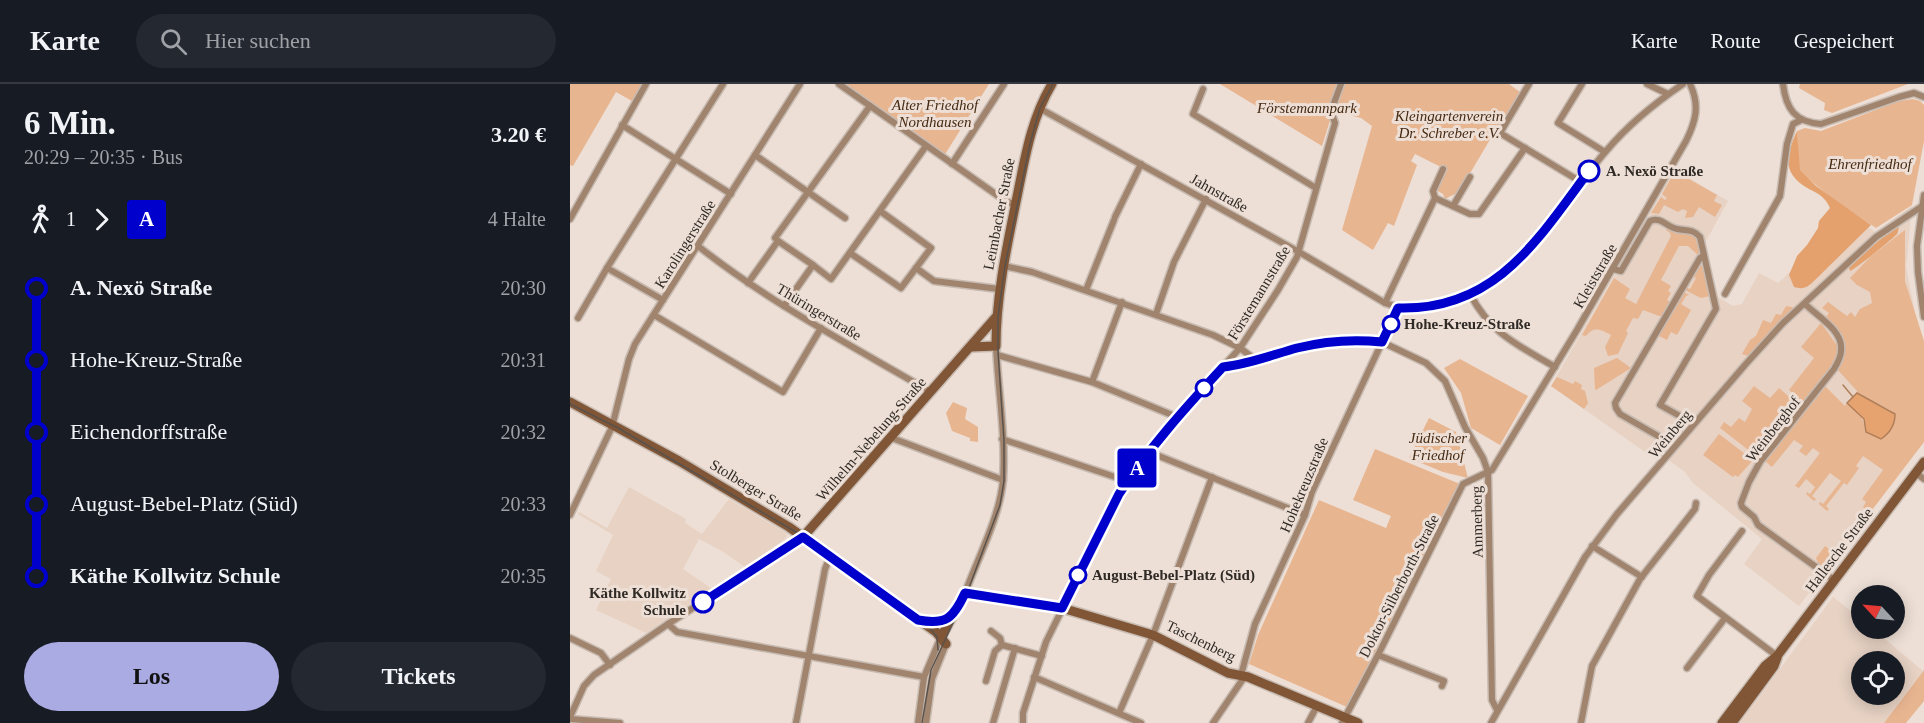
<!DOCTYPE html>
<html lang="de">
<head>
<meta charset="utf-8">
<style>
  :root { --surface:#171b24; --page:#242831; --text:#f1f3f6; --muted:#9ea1a6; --line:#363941; --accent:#ababe3 }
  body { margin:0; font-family:"Times New Roman",serif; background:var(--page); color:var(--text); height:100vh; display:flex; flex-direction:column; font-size:22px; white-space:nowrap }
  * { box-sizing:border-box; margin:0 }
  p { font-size:20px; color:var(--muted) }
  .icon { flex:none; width:33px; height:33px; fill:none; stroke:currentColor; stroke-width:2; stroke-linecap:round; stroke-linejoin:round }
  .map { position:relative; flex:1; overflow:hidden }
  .details { display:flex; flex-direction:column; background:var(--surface); width:570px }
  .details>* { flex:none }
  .badge { padding:0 12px; border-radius:4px; font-size:21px; line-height:39px }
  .needle { width:39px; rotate:296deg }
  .buttons { position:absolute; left:1281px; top:501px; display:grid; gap:12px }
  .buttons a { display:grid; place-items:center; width:54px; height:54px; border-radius:50%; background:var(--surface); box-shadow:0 3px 15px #0003; font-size:30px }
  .map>.badge { position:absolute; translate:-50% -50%; box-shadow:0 0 0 3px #fff }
  .legs { display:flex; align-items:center; gap:9px; height:66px; padding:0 24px; font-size:20px }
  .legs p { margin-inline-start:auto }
  .head { display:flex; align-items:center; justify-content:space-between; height:102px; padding:0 24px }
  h1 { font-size:33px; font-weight:600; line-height:45px }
  .button { display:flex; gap:12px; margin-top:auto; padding:12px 24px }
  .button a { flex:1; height:69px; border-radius:36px; background:var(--accent); color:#111; font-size:24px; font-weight:600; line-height:69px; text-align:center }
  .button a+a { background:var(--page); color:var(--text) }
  ul { padding:0 24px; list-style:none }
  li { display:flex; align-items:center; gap:21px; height:72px; font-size:22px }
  li i { display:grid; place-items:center; width:9px; height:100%; margin:0 8px; background:currentColor }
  li i::after { content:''; width:15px; height:15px; margin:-8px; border:4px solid; border-radius:50%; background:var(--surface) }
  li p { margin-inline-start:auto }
  li:first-child i { background:linear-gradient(#0000 50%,currentColor 0) }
  li:last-child i { background:linear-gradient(currentColor 50%,#0000 0) }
  header { display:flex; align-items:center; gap:36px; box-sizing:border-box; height:84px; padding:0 30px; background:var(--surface); border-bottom:2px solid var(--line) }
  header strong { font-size:28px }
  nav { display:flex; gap:33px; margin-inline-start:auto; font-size:21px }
  .search { width:420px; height:54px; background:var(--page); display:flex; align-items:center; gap:15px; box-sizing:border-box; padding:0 21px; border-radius:33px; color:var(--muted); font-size:22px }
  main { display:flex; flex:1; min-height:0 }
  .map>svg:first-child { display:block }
</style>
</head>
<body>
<header>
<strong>Karte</strong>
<div class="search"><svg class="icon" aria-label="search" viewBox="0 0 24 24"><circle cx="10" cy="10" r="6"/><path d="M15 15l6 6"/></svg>Hier suchen</div>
<nav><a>Karte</a><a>Route</a><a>Gespeichert</a></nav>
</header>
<main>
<section class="details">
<div class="head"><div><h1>6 Min.</h1><p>20:29 – 20:35 · Bus</p></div><b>3.20 €</b></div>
<div class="legs"><svg class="icon" aria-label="walk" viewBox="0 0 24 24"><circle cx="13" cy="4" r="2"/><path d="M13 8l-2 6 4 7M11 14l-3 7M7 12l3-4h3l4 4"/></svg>1<svg class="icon" aria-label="forward" viewBox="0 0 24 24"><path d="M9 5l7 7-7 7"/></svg><b class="badge" style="background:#0000cd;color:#fff">A</b><p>4 Halte</p></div>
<ul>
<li><i style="color:#0000cd"></i><b>A. Nexö Straße</b><p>20:30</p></li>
<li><i style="color:#0000cd"></i><span>Hohe-Kreuz-Straße</span><p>20:31</p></li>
<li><i style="color:#0000cd"></i><span>Eichendorffstraße</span><p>20:32</p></li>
<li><i style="color:#0000cd"></i><span>August-Bebel-Platz (Süd)</span><p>20:33</p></li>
<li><i style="color:#0000cd"></i><b>Käthe Kollwitz Schule</b><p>20:35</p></li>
</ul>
<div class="button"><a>Los</a><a>Tickets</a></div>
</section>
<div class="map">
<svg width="1354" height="639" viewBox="0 0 1354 639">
  <rect width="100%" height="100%" fill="#eddfd5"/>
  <!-- built -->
  <g fill="#e7d2c4" fill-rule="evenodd">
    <polygon points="1105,86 1158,117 1135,159 1137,176 1148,213 1163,222 1172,220 1189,189 1208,199 1214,194 1275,127 1305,148 1342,122 1336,183 1347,239 1354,358 1251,490 1252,492 1229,522 1174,480 1192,455 1123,399 1115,388 1090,370 1085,375 1078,370 981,302"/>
    <polygon points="59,403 116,435 115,439 132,450 159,415 216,449 217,451 215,455 175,483 152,467 129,455 113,485 142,505 76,549 26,526 41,495 26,487 43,451 8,430 9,428 37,444"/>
    <path d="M 1263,513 L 1291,535 L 1292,544 L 1303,545 L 1353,587 L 1314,639 L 1170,639 ZM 1292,578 L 1324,578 L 1324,610 L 1292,610 Z"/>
  </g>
  <!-- green -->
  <g fill="#e8b591">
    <polygon points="0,0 72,0 62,17 46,8 3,82 0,81"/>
    <polygon points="273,0 419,0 374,72"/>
    <polygon points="650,0 939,0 950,8 930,44 925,47 889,108 875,115 873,110 866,106 875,85 845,70 841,77 847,81 824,142 818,139 803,166 772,146 802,42 791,34 763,27 752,62"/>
    <polygon points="1230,0 1338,0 1262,29 1254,26 1255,19 1229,4"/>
    <path d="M 1343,15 L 1350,17 L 1354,21 L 1354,57 L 1342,121 L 1306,144 C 1279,126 1253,109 1229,86 L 1227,47 L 1235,44 L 1251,47 L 1329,17 Z"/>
    <polygon points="1105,87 1147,111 1144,117 1152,121 1145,133 1129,123 1123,133 1115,134 1117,127 1113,125 1108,128 1094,121 1089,130 1081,129 1091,113 1095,116 1097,114 1092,110"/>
    <path d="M 1098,144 C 1117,148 1126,146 1130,167 L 1128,171 L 1118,162 L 1109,162 L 1091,196 L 1101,202 L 1098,207 L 1101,209 L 1097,216 L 1102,219 L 1094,232 L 1089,232 L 1073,226 L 1068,235 L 1063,234 L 1056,247 L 1058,249 L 1048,270 L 1038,272 L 1035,263 L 1041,251 C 1030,245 1024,242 1016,252 L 1012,251 L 1044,194 L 1060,205 L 1055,214 L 1066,220 L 1101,152 L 1100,149 L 1096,146 Z"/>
    <path d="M 1335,146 L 1335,197 L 1354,257 L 1354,358 L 1257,485 L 1248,479 L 1246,474 L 1255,462 L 1263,468 L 1295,425 L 1293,423 L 1296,418 L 1292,415 L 1313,386 L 1293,372 L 1286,382 L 1289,384 L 1277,401 L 1274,399 L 1256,422 L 1259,425 L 1257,427 L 1249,420 L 1250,418 L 1253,420 L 1271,397 L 1260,389 L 1242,412 L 1246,415 L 1244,417 L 1236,410 L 1237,408 L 1240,410 L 1245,403 L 1236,395 L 1229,404 L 1225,402 L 1250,369 L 1243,364 L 1236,372 L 1229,367 L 1233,362 L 1224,356 L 1202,383 L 1195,377 L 1255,302 L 1275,322 L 1277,319 C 1287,327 1293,332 1295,345 L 1320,326 L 1287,309 L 1287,307 L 1267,285 C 1281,262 1274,251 1255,234 L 1259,229 L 1252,224 L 1258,218 L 1277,232 L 1281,228 L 1285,233 L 1290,225 L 1302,219 L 1300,208 L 1287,201 L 1280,194 L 1301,172 Z"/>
    <polygon points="1129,181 1132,182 1135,185 1140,212 1131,214 1113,205 1115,203 1120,205 1126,194 1121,191"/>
    <polygon points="1112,207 1119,211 1116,212 1111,220 1121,226 1107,251 1101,248 1097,256 1087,251"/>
    <polygon points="1216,222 1227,224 1182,270 1178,272 1172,270 1180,256 1186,252 1193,236 1201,239 1206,230 1211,231"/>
    <polygon points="1251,239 1269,264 1268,273 1234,319 1219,306 1244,274 1231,263"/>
    <polygon points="1047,274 1061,284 1026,306 1025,305 1024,284"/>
    <polygon points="890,275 958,312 930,361 901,344 891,309 874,284"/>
    <polygon points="987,293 1003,300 1005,297 1012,301 1011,305 1015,307 1018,319 1014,325 981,302"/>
    <polygon points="1184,302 1200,314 1209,304 1231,323 1190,375 1150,344 1154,338 1161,343 1169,334 1175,338 1182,325 1172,317"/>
    <polygon points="383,318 397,324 395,335 408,343 408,358 400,357 400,354 382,347 376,329"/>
    <polygon points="859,334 886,348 898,394 873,388 839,374"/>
    <polygon points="1149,350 1183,376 1168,393 1165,391 1163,393 1133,371"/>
    <polygon points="805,365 890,400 806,570 777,623 679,580 688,551 749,416 816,444 821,432 783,416"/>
    <polygon points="1354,586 1354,617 1336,639 1314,639"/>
  </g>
  <!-- forest -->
  <g fill="#e5a16d">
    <path d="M 1227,47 L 1230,86 L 1246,102 L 1301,141 L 1245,196 C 1238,203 1234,206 1224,203 L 1219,191 L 1227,172 L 1237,161 L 1248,144 L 1249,137 L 1260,124 C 1255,113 1249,110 1239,105 C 1211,89 1216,72 1227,47 Z"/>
    <path d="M 1329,140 C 1329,142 1328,149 1327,150 C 1325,153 1284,186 1280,187 L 1279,183 L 1282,179 Z"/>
  </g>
  <!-- water -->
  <path fill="#e7a36f" stroke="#b07f59" stroke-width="1.5" d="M 1287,309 L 1325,330 C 1325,341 1320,349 1311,355 L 1296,348 L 1294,335 L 1277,319 Z"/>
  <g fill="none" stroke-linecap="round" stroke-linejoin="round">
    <!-- stream -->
    <polyline stroke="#b07f59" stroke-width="1.5" points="1273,301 1283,313"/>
    <!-- street casing -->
    <g stroke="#c7bbb2" stroke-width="9">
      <g id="street">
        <polyline points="269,0 434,116 445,121"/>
        <polyline points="959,0 930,49 1011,98"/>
        <polyline points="1012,0 988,39 1035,68"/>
        <polyline points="1077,0 1098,10"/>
        <path d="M 1213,0 C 1216,25 1225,38 1251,40 L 1329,13 L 1344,9 L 1354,13"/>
        <polyline points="633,5 623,30 746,104"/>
        <path d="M 469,24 L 729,168 L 815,219 C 837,227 860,223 882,216 C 959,190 987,123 1037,66 C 1059,40 1085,19 1113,0"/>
        <polyline points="52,41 161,110"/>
        <polyline points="185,71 275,134"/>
        <polyline points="382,80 434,0"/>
        <polyline points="1354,111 1347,162 1348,188 1354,233"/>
        <polyline points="865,114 900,130 909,130 955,64"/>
        <polyline points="883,122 900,93"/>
        <polyline points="545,133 571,80"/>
        <polyline points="0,135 76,0"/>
        <polyline points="208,157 243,181"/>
        <path d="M 128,162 C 200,219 282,262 361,308"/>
        <polyline points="280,169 331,204 361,164 310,127"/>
        <polyline points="605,176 636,115"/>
        <polyline points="434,182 462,188 643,251 670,264 687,277"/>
        <polyline points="37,184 93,216"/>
        <polyline points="346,184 364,197 429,205"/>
        <path d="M 1043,185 L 1051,187 L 1080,137 C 1090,132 1097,143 1107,145 C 1117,147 1123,145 1130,153 L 1146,225 L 1090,321 L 1124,340"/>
        <polyline points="178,199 208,157 205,154 300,22"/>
        <polyline points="516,206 544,136"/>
        <path d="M 900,210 C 921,250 948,261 985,283"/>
        <polyline points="1155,210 1210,112 1217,60 1223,40 1231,36"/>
        <polyline points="815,219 865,114 863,107 873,85"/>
        <path d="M 1235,220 C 1247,232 1274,247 1271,267 C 1271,273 1267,280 1264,285 L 1190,378 L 1179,398 L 1171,419 L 1172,423 L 1184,433 L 1188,441 L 1264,496"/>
        <polyline points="214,222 243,181 261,195 356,62"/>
        <polyline points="586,230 604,178"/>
        <polyline points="84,231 213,308 251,244"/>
        <polyline points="8,234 37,184 153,0"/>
        <polyline points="427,271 522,298 607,333"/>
        <polyline points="653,283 675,281 727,264 769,257 792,256 812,258 856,279 875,297 895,343 913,374 918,388 922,616 927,626"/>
        <polyline points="522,298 552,218"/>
        <polyline points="1088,352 1050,330 1046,324 1045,319 1130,174 1133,172"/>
        <polyline points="322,354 433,396"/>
        <polyline points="432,355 557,397"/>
        <polyline points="579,368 735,431"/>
        <polyline points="1346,389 1354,395"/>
        <polyline points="0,431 42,343 59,275 65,260 230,0"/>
        <polyline points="1172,447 1139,491 1127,512 1207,572"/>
        <polyline points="1022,462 1072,493"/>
        <path d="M 395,509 C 408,474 430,432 433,396 C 436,352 428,306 426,262"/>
        <polyline points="98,540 107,548 354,593"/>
        <polyline points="421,547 430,554 432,561 472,572"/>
        <polyline points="0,554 31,569 40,581"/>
        <polyline points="808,571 874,597 872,602"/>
        <polyline points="1117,584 1155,534"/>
        <polyline points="671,591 685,540 735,431 742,408 828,224"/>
        <polyline points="464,593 571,639"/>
        <polyline points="416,597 425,567 432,561"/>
        <polyline points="549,629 583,551 642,393"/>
        <polyline points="0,633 14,602 24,591 98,540 233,453"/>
        <polyline points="0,635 50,639"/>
        <polyline points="226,639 255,485 260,473"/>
        <polyline points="348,639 354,593 371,553"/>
        <polyline points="356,639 362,595 376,560"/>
        <polyline points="423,639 445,564"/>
        <polyline points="453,639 453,629 476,558 549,410 607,333 670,264 708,206 727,173 765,39 761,27 771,0"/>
        <polyline points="643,639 675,592"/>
        <polyline points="738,639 747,622"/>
        <path d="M 772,639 L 808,571 L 893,400 L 922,386 L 1007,246 L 1116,57 C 1126,37 1130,21 1120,0"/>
        <polyline points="921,639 1015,473 1047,430 1175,281 1213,239 1306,153 1354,121"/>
        <polyline points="1011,639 1022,582 1070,495 1125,425 1126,419"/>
      </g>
    </g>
    <!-- secondary casing -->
    <g stroke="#c7bbb2" stroke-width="12">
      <g id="secondary">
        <path d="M 401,263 L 426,262 C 426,212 437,162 447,113 C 455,74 461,35 482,0"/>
        <polyline points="0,318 109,377 219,443 366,548 376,560"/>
        <polyline points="233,453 426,233"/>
        <polyline points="351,536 370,538 383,530"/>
        <polyline points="371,553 395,509 492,524 583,551 658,589 678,593 788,639"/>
        <polyline points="1152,639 1195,582 1207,572 1354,378"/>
        <polyline points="1162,639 1204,582 1207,574"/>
      </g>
    </g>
    <!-- street -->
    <use href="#street" stroke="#a1846e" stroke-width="6"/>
    <!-- secondary -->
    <use href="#secondary" stroke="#805637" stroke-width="9"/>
    <!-- tram -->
    <g stroke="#59524c" stroke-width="1.5">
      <polyline points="0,320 48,344 231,451 359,543 367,553 368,566"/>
      <polyline points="352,639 361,586 397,509 430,421 434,397 434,356 428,268 428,233 435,182 460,60 470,24 483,0"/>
    </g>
  </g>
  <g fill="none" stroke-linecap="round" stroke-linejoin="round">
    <!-- line-1 casing -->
    <g stroke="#fff" stroke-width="14">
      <path id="line-1" d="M 133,518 L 233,453 L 348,536 C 376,541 383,535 395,509 L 492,524 L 549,410 C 579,364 616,323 653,283 C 679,280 702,271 727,264 C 755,257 783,255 812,258 L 828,224 C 926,227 968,155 1019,87"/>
    </g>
    <!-- line-1 -->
    <use href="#line-1" stroke="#0000cd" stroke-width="9"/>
  </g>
  <!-- markers -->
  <g fill="#fff" stroke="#0000cd" stroke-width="3">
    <circle cx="1019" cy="87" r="10"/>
    <circle cx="821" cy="240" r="8"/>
    <circle cx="634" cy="304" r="8"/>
    <circle cx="508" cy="491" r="8"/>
    <circle cx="133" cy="518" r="10"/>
  </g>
  <g text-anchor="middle" stroke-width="6" stroke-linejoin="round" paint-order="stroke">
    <!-- park labels -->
    <g font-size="15" font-style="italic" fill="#462a13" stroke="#eddfd5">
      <text x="365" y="26">Alter Friedhof<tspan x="365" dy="17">Nordhausen</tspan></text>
      <text x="737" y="29">Förstemannpark</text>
      <text x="879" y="37">Kleingartenverein<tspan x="879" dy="17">Dr. Schreber e.V.</tspan></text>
      <text x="1300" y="85">Ehrenfriedhof</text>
      <text x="868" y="359">Jüdischer<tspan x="868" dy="17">Friedhof</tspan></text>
    </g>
    <!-- stop labels -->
    <g font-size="15" font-weight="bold" fill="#302a26" stroke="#eddfd5" text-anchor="start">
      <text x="1036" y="92">A. Nexö Straße</text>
      <text x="834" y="245">Hohe-Kreuz-Straße</text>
      <text x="522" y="496">August-Bebel-Platz (Süd)</text>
      <text x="116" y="514" text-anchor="end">Käthe Kollwitz<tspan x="116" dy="17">Schule</tspan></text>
    </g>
    <!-- street labels -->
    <g font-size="15" fill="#302a26" stroke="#eddfd5">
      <text transform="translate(649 109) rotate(29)" y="5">Jahnstraße</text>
      <text transform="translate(429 130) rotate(-79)" y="5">Leimbacher Straße</text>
      <text transform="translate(115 160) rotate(-58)" y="5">Karolingerstraße</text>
      <text transform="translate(1025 192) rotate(-60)" y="5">Kleiststraße</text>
      <text transform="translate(689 209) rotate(-59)" y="5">Förstemannstraße</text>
      <text transform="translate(249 228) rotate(31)" y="5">Thüringerstraße</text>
      <text transform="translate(1203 345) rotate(-52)" y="5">Weinberghof</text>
      <text transform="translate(1100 350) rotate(-50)" y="5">Weinberg</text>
      <text transform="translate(301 355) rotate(-49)" y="5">Wilhelm-Nebelung-Straße</text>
      <text transform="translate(734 401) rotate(-67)" y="5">Hohekreuzstraße</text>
      <text transform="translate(186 406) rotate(31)" y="5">Stolberger Straße</text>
      <text transform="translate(907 438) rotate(-91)" y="5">Ammerberg</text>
      <text transform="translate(1269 466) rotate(-53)" y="5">Hallesche Straße</text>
      <text transform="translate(829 502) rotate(-63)" y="5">Doktor-Silberborth-Straße</text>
      <text transform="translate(631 557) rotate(26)" y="5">Taschenberg</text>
    </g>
  </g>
</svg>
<div class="buttons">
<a><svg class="needle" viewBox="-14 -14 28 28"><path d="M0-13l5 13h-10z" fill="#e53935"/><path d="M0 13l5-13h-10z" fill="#9ea1a6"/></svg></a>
<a><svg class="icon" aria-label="locate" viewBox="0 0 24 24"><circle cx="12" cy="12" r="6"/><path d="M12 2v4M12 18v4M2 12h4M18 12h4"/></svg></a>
</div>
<b class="badge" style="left:567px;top:384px;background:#0000cd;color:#fff">A</b>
</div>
</main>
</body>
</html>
